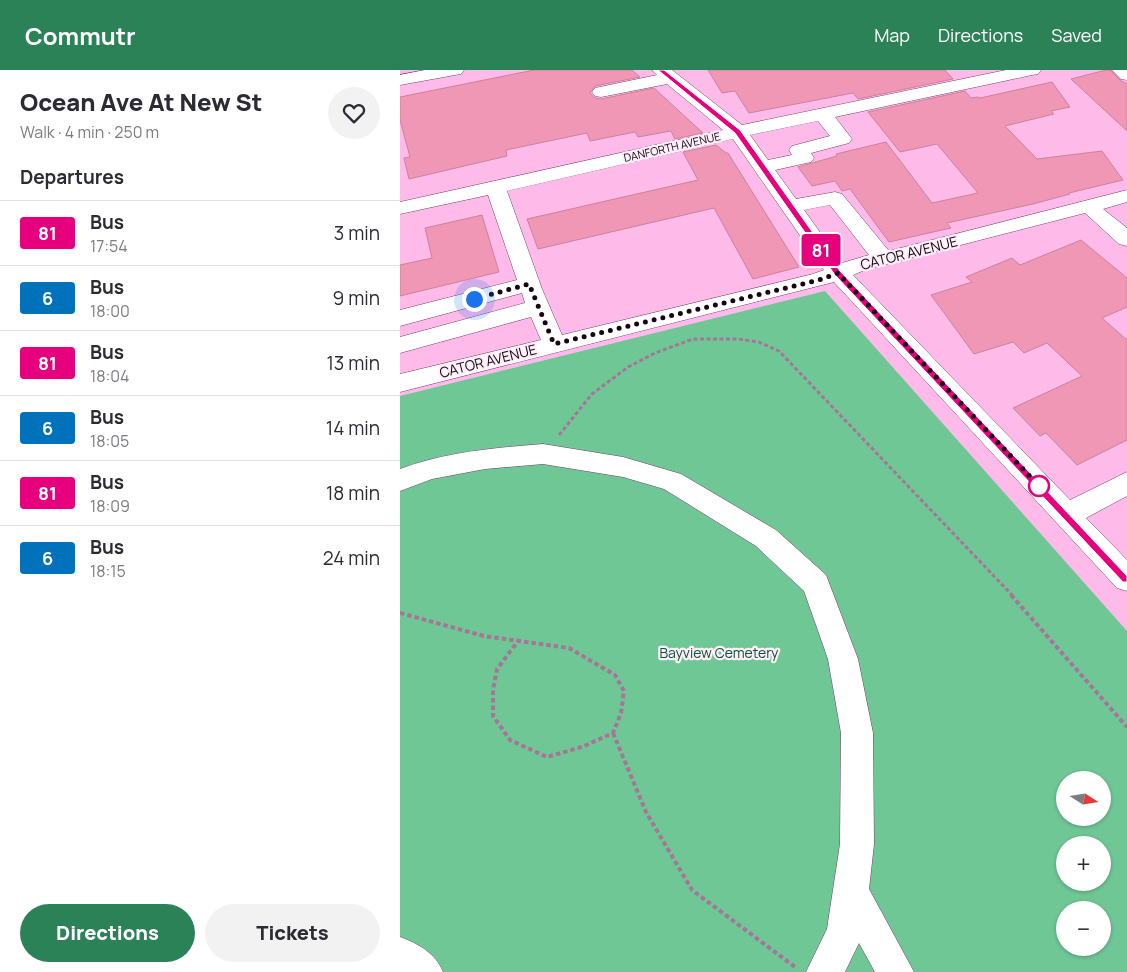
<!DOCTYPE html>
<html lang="en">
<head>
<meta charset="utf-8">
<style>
  :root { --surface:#fff; --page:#f2f2f3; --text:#2b2b33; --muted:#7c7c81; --line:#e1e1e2; --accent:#2b8257 }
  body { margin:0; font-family:Manrope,sans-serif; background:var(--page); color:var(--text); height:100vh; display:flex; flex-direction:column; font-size:19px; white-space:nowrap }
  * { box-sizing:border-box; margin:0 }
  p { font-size:16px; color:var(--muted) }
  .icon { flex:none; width:28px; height:28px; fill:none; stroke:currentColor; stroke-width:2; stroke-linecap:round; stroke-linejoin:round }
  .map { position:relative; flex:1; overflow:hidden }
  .panel { display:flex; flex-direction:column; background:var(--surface); width:400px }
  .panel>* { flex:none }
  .badge { padding:0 10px; border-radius:4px; font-size:18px; line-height:32px }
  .needle { width:32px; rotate:102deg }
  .tools { position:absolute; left:656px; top:701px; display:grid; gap:10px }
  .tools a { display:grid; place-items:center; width:55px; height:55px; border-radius:50%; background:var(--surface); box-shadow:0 1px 4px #0004; font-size:25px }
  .you { position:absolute; width:25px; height:25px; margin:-12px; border:4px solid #fff; border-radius:50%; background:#1a73e8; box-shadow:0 0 0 8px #1a73e833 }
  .map>.badge { position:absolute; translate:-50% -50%; box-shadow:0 0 0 2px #fff }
  h2 { padding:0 20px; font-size:19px; line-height:45px }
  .round { display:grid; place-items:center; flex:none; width:52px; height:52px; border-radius:26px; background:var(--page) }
  .overview { display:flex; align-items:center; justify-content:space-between; height:85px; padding:0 20px }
  h1 { font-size:24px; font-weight:800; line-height:38px }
  .primary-button { display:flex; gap:10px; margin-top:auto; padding:10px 20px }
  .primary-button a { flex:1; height:58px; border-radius:30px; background:var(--accent); color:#fff; font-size:20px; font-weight:800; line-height:58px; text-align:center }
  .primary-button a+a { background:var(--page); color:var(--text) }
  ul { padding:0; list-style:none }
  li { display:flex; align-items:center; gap:15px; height:65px; padding:0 20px; border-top:1px solid var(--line) }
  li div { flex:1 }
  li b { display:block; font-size:19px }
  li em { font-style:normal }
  li .badge { min-width:55px; font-weight:700; text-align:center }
  header { display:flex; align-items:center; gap:30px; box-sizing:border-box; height:70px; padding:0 25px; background:var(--accent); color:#fff }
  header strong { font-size:24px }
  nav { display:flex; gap:28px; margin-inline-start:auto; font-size:18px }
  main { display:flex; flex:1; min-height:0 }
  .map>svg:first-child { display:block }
</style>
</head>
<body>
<header>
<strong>Commutr</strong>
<nav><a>Map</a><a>Directions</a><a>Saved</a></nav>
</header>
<main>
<section class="panel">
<div class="overview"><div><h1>Ocean Ave At New St</h1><p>Walk · 4 min · 250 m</p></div><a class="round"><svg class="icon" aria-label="heart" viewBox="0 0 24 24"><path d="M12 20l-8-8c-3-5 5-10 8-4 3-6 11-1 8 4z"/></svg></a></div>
<h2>Departures</h2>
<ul>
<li><span class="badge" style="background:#e6007e;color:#fff">81</span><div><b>Bus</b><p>17:54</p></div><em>3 min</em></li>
<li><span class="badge" style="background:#0072bc;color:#fff">6</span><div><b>Bus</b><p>18:00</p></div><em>9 min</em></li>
<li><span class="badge" style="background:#e6007e;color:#fff">81</span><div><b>Bus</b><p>18:04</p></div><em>13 min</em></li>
<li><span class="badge" style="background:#0072bc;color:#fff">6</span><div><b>Bus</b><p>18:05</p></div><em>14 min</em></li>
<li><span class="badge" style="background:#e6007e;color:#fff">81</span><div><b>Bus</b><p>18:09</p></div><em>18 min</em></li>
<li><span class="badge" style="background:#0072bc;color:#fff">6</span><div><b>Bus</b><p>18:15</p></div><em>24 min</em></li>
</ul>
<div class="primary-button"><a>Directions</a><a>Tickets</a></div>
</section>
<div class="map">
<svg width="727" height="902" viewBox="0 0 727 902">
  <rect width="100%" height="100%" fill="#febbea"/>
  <!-- green -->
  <path fill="#70c796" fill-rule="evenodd" d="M 425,221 L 727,561 L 727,902 L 0,902 L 0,326 ZM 665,710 L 702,710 L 702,748 L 665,748 ZM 665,775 L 702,775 L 702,812 L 665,812 ZM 665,840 L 702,840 L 702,878 L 665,878 Z"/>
  <!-- building -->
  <g fill="#ef97b5" stroke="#cd819b">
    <polygon points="134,0 232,0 240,7 195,16 190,23 195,28 201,29 254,18 303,63 275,69 271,61 238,67 235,62 190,71 187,63 106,80 107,86 9,109 4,88 10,87 0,50 0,27"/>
    <polygon points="308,0 545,0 553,9 458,29 453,23 349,43 335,21 322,23"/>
    <polygon points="706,0 710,0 720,10 727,14 727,61 671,9"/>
    <polygon points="652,12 670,37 651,41 654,44 605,56 637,89 702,81 723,110 669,123 670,124 633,134 547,153 551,158 489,172 450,119 442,121 435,111 412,116 398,97 437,86 436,84 486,72 532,133 578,123 537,74 500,82 468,42 565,21 571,28 578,27 580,28"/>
    <polygon points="316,75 326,83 328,83 399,197 353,209 314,138 138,179 127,149 298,110 283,82"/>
    <polygon points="82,145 99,202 0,226 0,195 32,188 25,158"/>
    <polygon points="681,170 727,208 727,237 702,248 727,270 727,370 677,395 646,363 640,366 613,338 682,306 647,273 624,283 613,272 574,284 531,225 572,212 566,207 612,188 620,195"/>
  </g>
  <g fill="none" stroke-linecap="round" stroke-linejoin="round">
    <!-- minor casing -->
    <g stroke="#773e68" stroke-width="1">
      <g id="minor">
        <polygon points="25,0 64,0 61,4 55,5 0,15 0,5"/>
        <path d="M 252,0 L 272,0 L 342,55 L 606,0 L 641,0 L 638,4 L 632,5 L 435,47 L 452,69 L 449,73 L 411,83 L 414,88 L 411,92 L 375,100 L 396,129 L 435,122 L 442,124 L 489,181 L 727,120 L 727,132 L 703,139 L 727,158 L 727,176 L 719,174 L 685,143 L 467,199 L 453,205 L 670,430 L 727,402 L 727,426 L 686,448 L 727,490 L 727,521 L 717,518 L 434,212 L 0,322 L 0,304 L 141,270 L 131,247 L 0,283 L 0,267 L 125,233 L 122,223 L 0,256 L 0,240 L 117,210 L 88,125 L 0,144 L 0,132 L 323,60 L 267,14 L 201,27 L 195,26 L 192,22 L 195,18 L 257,5 ZM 418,51 L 430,66 L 392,76 L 389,80 L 392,85 L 368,90 L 350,65 ZM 333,69 L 424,200 L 413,204 L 162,265 L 142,219 L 107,121 ZM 430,135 L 469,185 L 442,193 L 404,140 Z"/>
        <polygon points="712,0 727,0 727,10 721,9"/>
        <path d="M 143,374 L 223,387 L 281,404 L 376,460 L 426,505 L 458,589 L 473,663 L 474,774 L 469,819 L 514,902 L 475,902 L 459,873 L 445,902 L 406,902 L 427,859 L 440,774 L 441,663 L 428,589 L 404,521 L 356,476 L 264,419 L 223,407 L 143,394 L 85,399 L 32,409 L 0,421 L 0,399 C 46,382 94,378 143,374 Z"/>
        <path d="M 0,867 C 19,874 35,883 43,902 L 0,902 Z"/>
      </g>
    </g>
    <!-- path-far1 -->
    <polyline stroke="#a67598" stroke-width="3" stroke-dasharray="4 2.5" stroke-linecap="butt" points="159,365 192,324 228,297 255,283 293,269 338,269 359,272 379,281 613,526"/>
    <!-- path -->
    <g stroke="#a67598" stroke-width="4" stroke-dasharray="4.5 3" stroke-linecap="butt">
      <polyline points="611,525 727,657"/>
      <polyline points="0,543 84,566 169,578 215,605 224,621 221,643 213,663 182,677 147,687 110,670 93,646 93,620 97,599 118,571"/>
      <polyline points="213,663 246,742 292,820 395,897"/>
    </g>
    <!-- minor -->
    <use href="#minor" fill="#fff" fill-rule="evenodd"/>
  </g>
  <!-- line -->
  <polygon fill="#e6007e" stroke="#fff" points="258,0 264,0 340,60 440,201 727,506 727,512 723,512 435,205 335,63"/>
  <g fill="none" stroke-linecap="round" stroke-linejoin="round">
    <!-- walk -->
    <polyline stroke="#180413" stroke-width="5" stroke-dasharray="0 9" points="74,229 129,214 154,274 419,210 438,203 640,417 639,416"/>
  </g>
  <!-- markers -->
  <circle fill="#fff" stroke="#e6007e" stroke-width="2.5" cx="639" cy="416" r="10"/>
  <g text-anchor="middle" stroke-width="4.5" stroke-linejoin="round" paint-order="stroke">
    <!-- far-street labels -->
    <g font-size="11" fill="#180413" stroke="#feeff9">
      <text transform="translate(272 77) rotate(-13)" y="4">DANFORTH AVENUE</text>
    </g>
    <!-- street labels -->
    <g font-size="14" fill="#180413" stroke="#feeff9">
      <text transform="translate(509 183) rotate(-14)" y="5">CATOR AVENUE</text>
      <text transform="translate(88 291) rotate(-14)" y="5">CATOR AVENUE</text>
    </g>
    <!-- park labels -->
    <g font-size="14" fill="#0d5232" stroke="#feeff9">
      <text x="319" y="588">Bayview Cemetery</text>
    </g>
  </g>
</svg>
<div class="tools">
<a><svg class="needle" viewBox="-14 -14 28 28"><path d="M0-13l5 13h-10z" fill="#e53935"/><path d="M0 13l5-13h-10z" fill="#7c7c81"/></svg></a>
<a>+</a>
<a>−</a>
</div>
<div class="you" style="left:74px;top:229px"></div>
<b class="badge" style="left:421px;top:180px;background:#e6007e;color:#fff">81</b>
</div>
</main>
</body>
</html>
